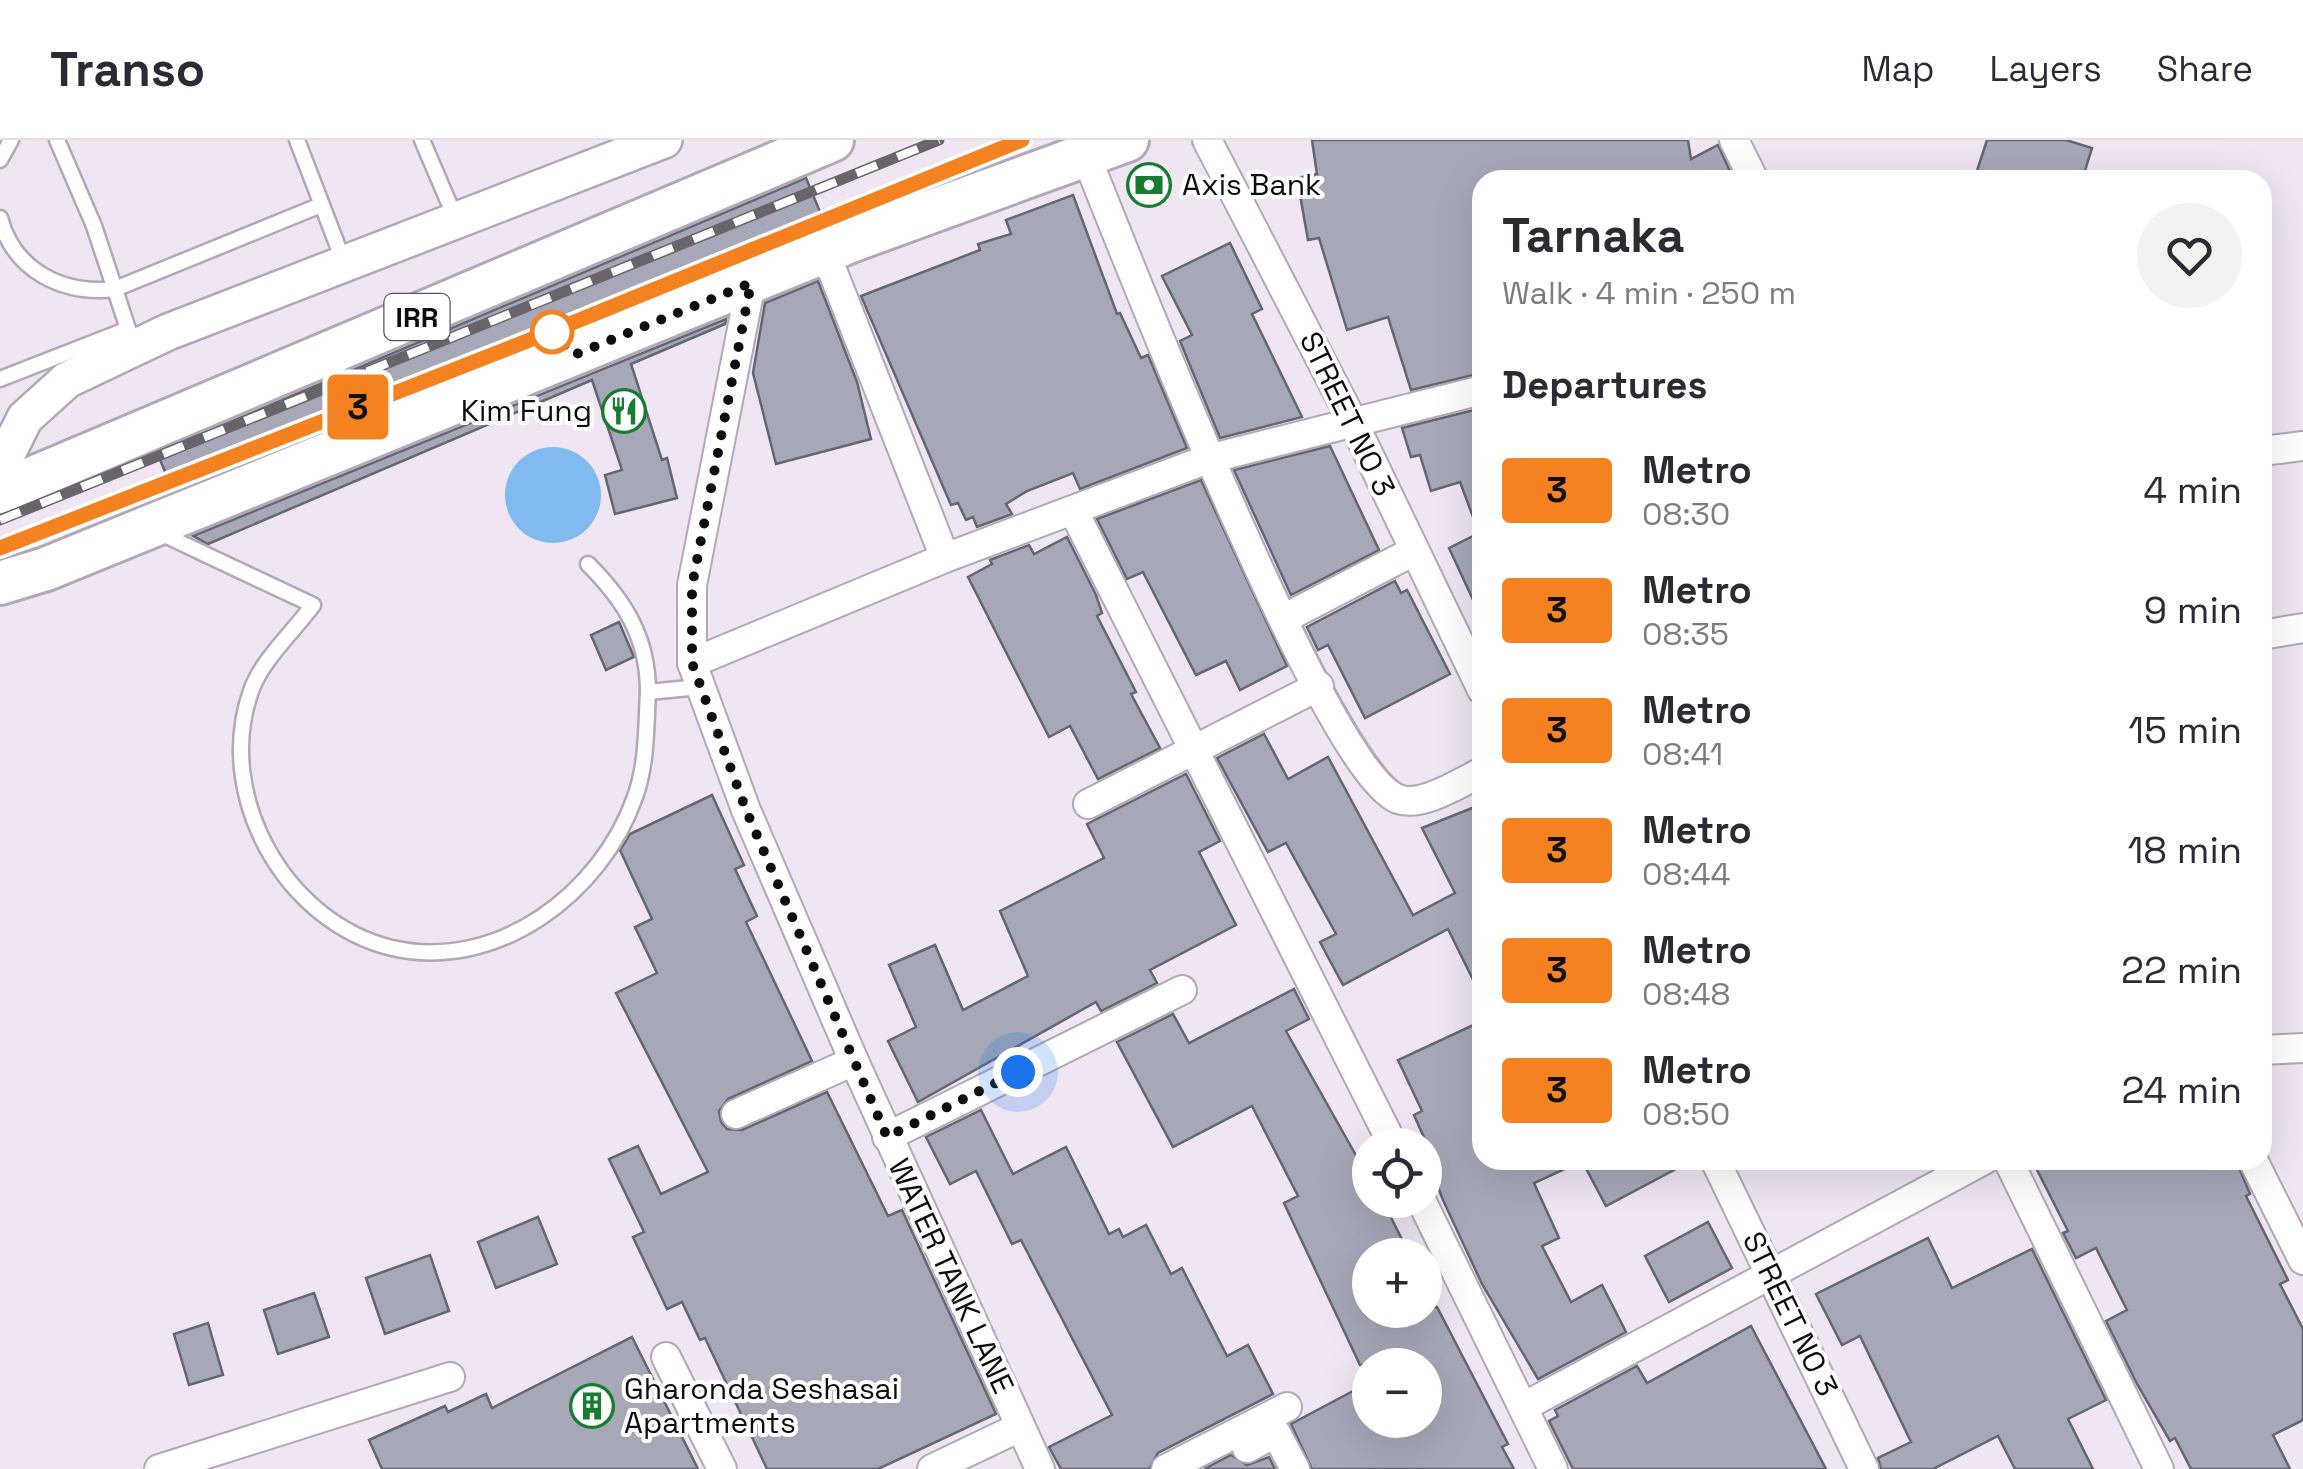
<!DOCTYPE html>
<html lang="en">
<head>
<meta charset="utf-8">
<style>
  :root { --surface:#fff; --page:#f2f2f3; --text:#2b2b33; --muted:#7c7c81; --line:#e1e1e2 }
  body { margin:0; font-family:"Space Grotesk",sans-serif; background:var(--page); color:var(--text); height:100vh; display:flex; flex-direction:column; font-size:38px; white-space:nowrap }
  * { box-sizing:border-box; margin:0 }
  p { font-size:32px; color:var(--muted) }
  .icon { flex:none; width:55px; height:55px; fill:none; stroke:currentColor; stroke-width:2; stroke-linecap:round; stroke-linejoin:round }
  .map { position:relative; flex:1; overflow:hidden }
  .sheet { position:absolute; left:1472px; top:30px; width:800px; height:1000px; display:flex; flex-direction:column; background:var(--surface); border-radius:30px; box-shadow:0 10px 40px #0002 }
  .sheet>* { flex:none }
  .badge { padding:0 20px; border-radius:8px; font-size:35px; line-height:65px }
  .buttons { position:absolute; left:1352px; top:988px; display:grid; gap:20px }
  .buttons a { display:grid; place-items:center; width:90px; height:90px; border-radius:50%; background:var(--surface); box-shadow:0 10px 40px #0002; font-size:50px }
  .you { position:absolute; width:50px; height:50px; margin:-25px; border:8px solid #fff; border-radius:50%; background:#1a73e8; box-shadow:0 0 0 15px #1a73e833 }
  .map>.badge { position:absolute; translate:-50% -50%; box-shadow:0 0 0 5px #fff }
  h2 { padding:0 30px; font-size:38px; line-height:90px }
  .round { display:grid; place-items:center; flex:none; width:105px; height:105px; border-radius:52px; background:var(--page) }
  .summary { display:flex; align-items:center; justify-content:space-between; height:170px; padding:0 30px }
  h1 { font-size:48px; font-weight:700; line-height:75px }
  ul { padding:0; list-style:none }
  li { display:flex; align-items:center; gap:30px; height:120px; padding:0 30px }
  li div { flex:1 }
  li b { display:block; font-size:38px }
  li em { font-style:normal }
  li .badge { min-width:110px; font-weight:700; text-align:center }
  header { display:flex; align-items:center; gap:60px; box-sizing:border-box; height:140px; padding:0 50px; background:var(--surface); border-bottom:2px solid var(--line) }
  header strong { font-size:48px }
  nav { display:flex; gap:55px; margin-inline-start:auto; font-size:35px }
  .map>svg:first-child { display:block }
</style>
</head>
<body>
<header>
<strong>Transo</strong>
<nav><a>Map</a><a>Layers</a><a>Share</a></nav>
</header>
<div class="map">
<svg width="2303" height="1329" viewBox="0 0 2303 1329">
  <rect width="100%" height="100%" fill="#efe5f3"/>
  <!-- water -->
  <circle fill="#81baf0" cx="553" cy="355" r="48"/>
  <!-- building -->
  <g fill="#a6a8b8" stroke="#656674" stroke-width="2.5">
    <polygon points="1312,0 1688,0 1691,19 1718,5 1734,40 1482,40 1482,233 1411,250 1388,177 1347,190 1319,98 1308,100 1297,38 1317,34"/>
    <polygon points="1987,0 2066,0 2092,8 2082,40 1974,40"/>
    <polygon points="806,38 825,84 173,350 157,313"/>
    <polygon points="1073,55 1117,174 1120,173 1141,218 1148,215 1187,308 1080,349 1073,333 1027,351 1006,364 1012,374 977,387 973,377 966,380 958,363 951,365 861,156 980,110 978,104 1011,94 1006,80"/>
    <polygon points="1230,103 1262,169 1252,174 1302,277 1220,298 1180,201 1192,195 1162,136"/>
    <polygon points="818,141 857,242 871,299 776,324 753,233 765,163"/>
    <polygon points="726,179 725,184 631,224 662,320 667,318 677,358 615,374 605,335 622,330 592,240 208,404 193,396"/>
    <polygon points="1482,268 1482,479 1449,408 1479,393 1460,342 1431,351 1420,315 1411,317 1402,288"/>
    <polygon points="1330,306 1379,410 1291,455 1234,330"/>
    <polygon points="1201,340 1287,526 1240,550 1226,521 1196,535 1143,432 1127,439 1097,379"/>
    <polygon points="1067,397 1096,455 1102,473 1097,476 1136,552 1131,554 1160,608 1098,639 1070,586 1049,597 968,437 992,424 990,420 1029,405 1034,414"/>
    <polygon points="1395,441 1401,453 1407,450 1450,534 1365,578 1328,505 1318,510 1307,487"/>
    <polygon points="619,482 634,517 606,530 591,495"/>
    <polygon points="1264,594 1288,639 1328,617 1413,775 1455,753 1422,688 1482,664 1482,858 1448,789 1343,845 1320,802 1336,794 1286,703 1268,712 1217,618"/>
    <polygon points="1186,634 1220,701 1199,712 1236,785 1150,830 1157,843 1101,871 1096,862 918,962 888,901 916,887 889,825 935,805 963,870 1028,836 1000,771 1104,718 1087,684"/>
    <polygon points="712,655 744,725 735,729 757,776 746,782 812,921 728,959 719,971 721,982 727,989 742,990 827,952 888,1076 902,1070 996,1274 878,1329 767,1329 705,1198 700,1200 682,1162 667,1169 633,1097 644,1092 609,1019 638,1006 661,1054 708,1032 616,853 657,833 635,787 652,779 620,710 630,694"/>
    <polygon points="1294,849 1309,879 1286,891 1362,1026 1370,1023 1370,1060 1382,1060 1410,1115 1370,1115 1370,1170 1437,1167 1508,1304 1502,1307 1514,1329 1312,1329 1291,1284 1370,1242 1370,1280 1425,1280 1425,1225 1360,1225 1284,1063 1298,1056 1252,966 1173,1007 1117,902 1173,874 1189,903"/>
    <polygon points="1482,881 1482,1020 1693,1020 1606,1066 1582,1021 1534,1043 1559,1098 1542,1106 1571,1162 1602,1145 1626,1192 1538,1239 1482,1144 1443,1060 1432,1032 1438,1029 1414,975 1422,971 1398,920"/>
    <polygon points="981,970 1013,1034 1066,1007 1109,1094 1119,1089 1123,1097 1146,1085 1171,1134 1182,1128 1227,1216 1248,1205 1273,1254 1158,1313 1149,1329 1061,1329 1049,1307 1112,1275 1021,1100 1012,1104 976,1031 950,1044 926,997"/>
    <polygon points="2032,1020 2236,1020 2250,1054 2246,1056 2288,1140 2280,1144 2303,1189 2303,1280 2273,1295 2290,1329 2191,1329 2175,1298 2170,1301 2137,1244 2106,1181 2127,1170 2096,1108 2076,1118 2063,1093 2068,1091"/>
    <polygon points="538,1077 557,1124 496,1148 478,1102"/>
    <polygon points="1708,1082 1732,1128 1669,1162 1645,1116"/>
    <polygon points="1928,1098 1952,1148 2032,1109 2106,1260 2068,1279 2093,1329 2015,1329 1998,1296 1933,1329 1881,1329 1878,1318 1911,1302 1860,1196 1842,1205 1816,1154"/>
    <polygon points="430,1115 449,1171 385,1194 366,1138"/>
    <polygon points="314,1153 329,1197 278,1214 264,1170"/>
    <polygon points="208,1183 223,1235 189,1245 174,1194"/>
    <polygon points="1751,1186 1826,1329 1573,1329 1549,1281 1558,1276 1555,1270 1637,1226 1647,1243"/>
    <polygon points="632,1197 698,1329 382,1329 369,1300 445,1266 448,1272 486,1254 492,1268"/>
    <polygon points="1231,1315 1247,1325 1269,1317 1275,1329 1204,1329"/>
  </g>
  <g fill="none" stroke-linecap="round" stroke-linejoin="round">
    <!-- service casing -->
    <g stroke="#b2a8b6" stroke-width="19">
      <g id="service">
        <polyline points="297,0 345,125"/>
        <polyline points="422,0 457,82"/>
        <polyline points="0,20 11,0"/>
        <path d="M 0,78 C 14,131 63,155 115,149 L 321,65"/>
        <polyline points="0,239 128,189 94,86 57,0"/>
        <path d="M 158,392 L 313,465 C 294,491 261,521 251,551 C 214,654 284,782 392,808 C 497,832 601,754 635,657 C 647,624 646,587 648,552 L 700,547"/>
        <path d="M 588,424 C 625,461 648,498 648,552"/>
      </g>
    </g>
    <!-- minor casing -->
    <g stroke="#b2a8b6" stroke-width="32">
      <g id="minor">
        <polyline points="1207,0 1353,282 1482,550"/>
        <polyline points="1734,0 1754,40"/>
        <path d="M 1086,16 C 1125,113 1326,631 1398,659 C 1422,668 1461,642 1482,632"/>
        <polyline points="825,112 945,418"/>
        <polyline points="751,143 692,445 692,523 746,670 854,921 1040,1329"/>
        <polyline points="2262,311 2303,306"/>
        <polyline points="1074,372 1393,1005"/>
        <polyline points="1285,478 1414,411"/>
        <polyline points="2262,495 2303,488"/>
        <polyline points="692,523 945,418 1208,319 1482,250"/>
        <polyline points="1088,664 1319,546"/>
        <polyline points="2262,910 2303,908"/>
        <polyline points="736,974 854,921"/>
        <polyline points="887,997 1182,850"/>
        <polyline points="1715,1020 1864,1329"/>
        <polyline points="2008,1020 2159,1329"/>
        <polyline points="2253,1020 2303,1120"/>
        <polyline points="1421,1060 1553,1329"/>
        <polyline points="666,1217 722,1329"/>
        <polyline points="1525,1266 1984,1020"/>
        <polyline points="1247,1308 1276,1293 1295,1329"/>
        <polyline points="159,1329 450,1237"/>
        <polyline points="932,1329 1020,1287"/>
        <polyline points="1166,1329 1287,1267"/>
      </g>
    </g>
    <!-- tertiary casing -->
    <g stroke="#b2a8b6" stroke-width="40">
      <polyline id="tertiary" points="0,328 25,278 67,240 168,192 664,0"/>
    </g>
    <!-- primary casing -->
    <g stroke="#b2a8b6" stroke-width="48">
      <g id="primary">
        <polyline points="0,352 832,0"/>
        <polyline points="0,443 46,429 853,100 1127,0"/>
      </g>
    </g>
    <!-- service -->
    <use href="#service" stroke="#fff" stroke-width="14"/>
    <!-- minor -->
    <use href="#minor" stroke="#fff" stroke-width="28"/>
    <!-- tertiary -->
    <use href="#tertiary" stroke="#fff" stroke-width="35"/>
    <!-- primary -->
    <use href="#primary" stroke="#fff" stroke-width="42"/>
    <!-- rail casing -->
    <g stroke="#69646c" stroke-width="11">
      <g id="rail">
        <polyline points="0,380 939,0"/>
        <polyline points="0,408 550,192 1021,0"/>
      </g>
    </g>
    <!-- rail -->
    <use href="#rail" stroke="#fff" stroke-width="8" stroke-dasharray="22" stroke-linecap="butt"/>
  </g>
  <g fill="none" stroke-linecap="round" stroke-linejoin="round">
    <!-- line casing -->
    <g stroke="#fff" stroke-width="22">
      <polyline id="line" points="0,408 550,192 1022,0"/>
    </g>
    <!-- line -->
    <use href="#line" stroke="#f58220" stroke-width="15"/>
    <!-- walk -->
    <polyline stroke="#0f0c11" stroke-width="10" stroke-dasharray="0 18" points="552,192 574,215 751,143 692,446 692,523 746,670 887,997 1018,932"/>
  </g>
  <!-- icons -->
  <defs>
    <g id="bank-ring" transform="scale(2.25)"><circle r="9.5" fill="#fff" stroke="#167c2f" stroke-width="1.5"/><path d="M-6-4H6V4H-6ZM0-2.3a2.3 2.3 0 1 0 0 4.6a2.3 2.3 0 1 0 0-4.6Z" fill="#167c2f"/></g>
    <g id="restaurant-ring" transform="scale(2.25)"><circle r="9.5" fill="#fff" stroke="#167c2f" stroke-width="1.5"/><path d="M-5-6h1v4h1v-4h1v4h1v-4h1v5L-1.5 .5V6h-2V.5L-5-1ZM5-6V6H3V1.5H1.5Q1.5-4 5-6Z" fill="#167c2f"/></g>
    <g id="building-ring" transform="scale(2.25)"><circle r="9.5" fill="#fff" stroke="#167c2f" stroke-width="1.5"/><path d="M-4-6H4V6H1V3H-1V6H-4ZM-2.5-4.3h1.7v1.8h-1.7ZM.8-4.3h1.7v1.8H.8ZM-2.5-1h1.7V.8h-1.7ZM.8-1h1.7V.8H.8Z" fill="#167c2f"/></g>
  </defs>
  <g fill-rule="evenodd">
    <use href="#bank-ring" x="1149" y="45"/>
    <use href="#restaurant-ring" x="624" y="271"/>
    <use href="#building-ring" x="592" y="1266"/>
  </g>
  <!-- markers -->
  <circle fill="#fff" stroke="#f58220" stroke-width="5" cx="552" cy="192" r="20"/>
  <g text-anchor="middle" stroke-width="8" stroke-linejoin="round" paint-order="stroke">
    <!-- shield labels -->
    <rect fill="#fff" stroke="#575558" stroke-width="2.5" x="384.5" y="154" width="65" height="46" rx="8"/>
    <g font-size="28" font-weight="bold" fill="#0f0c11">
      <text x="417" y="187">IRR</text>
    </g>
    <!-- poi labels -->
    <g font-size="30" fill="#0f0c11" stroke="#fff" text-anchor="start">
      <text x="1182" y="55">Axis Bank</text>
      <text x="592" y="281" text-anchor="end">Kim Fung</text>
      <text x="624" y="1259">Gharonda Seshasai<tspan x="624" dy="34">Apartments</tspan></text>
    </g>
    <!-- street labels -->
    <g font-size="30" fill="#0f0c11" stroke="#fff">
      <text transform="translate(1347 274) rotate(64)" y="10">STREET NO 3</text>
      <text transform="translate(951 1136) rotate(65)" y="10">WATER TANK LANE</text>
      <text transform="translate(1790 1174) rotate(64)" y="10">STREET NO 3</text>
    </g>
  </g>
</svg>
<div class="buttons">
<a><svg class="icon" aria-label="locate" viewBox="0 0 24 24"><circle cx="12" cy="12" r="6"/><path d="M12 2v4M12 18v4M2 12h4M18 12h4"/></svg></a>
<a>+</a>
<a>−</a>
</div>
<div class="you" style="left:1018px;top:932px"></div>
<b class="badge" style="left:358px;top:267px;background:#f58220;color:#111">3</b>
<section class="sheet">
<div class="summary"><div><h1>Tarnaka</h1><p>Walk · 4 min · 250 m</p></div><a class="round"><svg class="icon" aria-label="heart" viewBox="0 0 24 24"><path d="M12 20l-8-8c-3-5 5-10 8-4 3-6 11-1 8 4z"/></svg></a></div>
<h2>Departures</h2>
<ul>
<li><span class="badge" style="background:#f58220;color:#111">3</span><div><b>Metro</b><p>08:30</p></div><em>4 min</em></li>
<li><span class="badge" style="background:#f58220;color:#111">3</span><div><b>Metro</b><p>08:35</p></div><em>9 min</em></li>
<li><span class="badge" style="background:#f58220;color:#111">3</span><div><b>Metro</b><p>08:41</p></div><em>15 min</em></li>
<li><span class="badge" style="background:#f58220;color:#111">3</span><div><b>Metro</b><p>08:44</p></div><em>18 min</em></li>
<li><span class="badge" style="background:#f58220;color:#111">3</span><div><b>Metro</b><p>08:48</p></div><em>22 min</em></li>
<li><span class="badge" style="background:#f58220;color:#111">3</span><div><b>Metro</b><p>08:50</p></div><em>24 min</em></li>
</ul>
</section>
</div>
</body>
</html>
